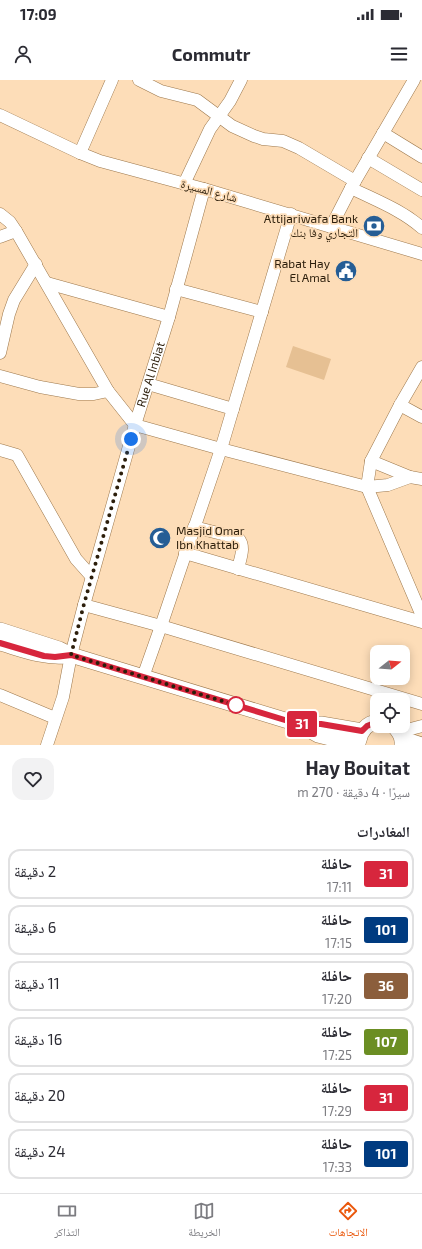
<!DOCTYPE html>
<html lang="ar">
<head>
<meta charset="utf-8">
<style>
  :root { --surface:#fff; --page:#f2f2f3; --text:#2b2b33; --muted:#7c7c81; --line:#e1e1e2; --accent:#ea580c }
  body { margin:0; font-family:"Exo 2","Noto Naskh Arabic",sans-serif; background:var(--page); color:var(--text); direction:rtl; height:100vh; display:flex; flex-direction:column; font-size:15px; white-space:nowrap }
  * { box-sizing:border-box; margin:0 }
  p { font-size:13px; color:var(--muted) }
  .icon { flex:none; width:22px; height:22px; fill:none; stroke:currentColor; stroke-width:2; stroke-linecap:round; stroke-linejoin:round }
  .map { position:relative; height:665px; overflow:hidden; direction:ltr }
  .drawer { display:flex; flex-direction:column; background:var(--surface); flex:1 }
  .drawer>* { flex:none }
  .badge { padding:0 8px; border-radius:3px; font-size:14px; line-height:26px }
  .needle { width:26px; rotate:73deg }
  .buttons { position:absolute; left:370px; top:565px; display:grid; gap:8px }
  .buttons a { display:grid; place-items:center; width:40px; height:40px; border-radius:8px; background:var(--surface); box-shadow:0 2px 10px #0003; font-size:20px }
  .you { position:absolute; width:20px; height:20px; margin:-10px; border:3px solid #fff; border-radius:50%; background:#1a73e8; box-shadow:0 0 0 6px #1a73e833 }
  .map>.badge { position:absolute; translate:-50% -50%; box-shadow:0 0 0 2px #fff }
  h2 { padding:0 12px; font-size:15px; line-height:36px }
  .round { display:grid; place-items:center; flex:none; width:42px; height:42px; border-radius:12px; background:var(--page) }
  .overview { display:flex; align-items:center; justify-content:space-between; height:68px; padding:0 12px }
  h1 { font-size:19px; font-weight:700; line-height:30px }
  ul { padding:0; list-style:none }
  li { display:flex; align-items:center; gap:12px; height:50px; margin:0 8px 6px; padding:0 4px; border:2px solid var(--line); border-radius:12px }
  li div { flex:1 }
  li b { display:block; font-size:15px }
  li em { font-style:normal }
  li .badge { min-width:44px; font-weight:700; text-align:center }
  .status { display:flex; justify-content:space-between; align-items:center; height:28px; padding:0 20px; background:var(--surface); direction:ltr }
  .status svg { height:11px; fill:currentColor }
  header { display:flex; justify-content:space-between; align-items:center; height:52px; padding:0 12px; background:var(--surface); font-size:18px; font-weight:700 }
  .menu { display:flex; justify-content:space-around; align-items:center; height:56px; border-top:1px solid var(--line); background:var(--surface); font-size:11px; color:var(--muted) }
  .menu a { display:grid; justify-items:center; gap:2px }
  .menu .selected { color:var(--accent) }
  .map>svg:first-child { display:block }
</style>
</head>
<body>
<div class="status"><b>17:09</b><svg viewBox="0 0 49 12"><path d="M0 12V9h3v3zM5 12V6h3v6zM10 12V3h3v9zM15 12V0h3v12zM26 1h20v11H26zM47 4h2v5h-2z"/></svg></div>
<header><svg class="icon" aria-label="menu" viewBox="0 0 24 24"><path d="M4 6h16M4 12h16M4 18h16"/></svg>Commutr<svg class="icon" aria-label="person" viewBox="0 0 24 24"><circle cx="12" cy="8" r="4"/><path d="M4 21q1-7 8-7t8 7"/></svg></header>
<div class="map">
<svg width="422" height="665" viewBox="0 0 422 665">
  <rect width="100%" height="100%" fill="#fdddb8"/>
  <!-- green -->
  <polygon fill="#e6c093" points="293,266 331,279 324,300 286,287"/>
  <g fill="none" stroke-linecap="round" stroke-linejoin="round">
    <!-- minor casing -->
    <g stroke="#9d784c" stroke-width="13">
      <g id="minor">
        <polyline points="139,0 161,11 197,20 232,46 254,56 263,59 283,61 299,68 355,101"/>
        <polyline points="0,35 80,73 100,81 204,109 422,174"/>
        <polyline points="383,53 422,77"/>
        <polyline points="80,73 112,0"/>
        <polyline points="368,78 422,110"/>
        <polyline points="184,104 210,49 230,21 241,0"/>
        <path d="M 351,108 C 375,120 402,130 422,148"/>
        <polyline points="0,134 10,142 16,151 108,311 135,345 221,369 367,407 388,405 410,397"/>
        <polyline points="331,147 351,108 414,0"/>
        <polyline points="0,157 16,151"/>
        <polyline points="47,203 169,237"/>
        <polyline points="176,209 262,232"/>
        <polyline points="0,273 9,234 14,220 36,184"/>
        <polyline points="422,287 400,325 371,381 367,407 422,536"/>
        <polyline points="0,296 40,307 79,314 94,314 108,311"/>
        <polyline points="148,304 233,329"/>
        <polyline points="400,325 422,337"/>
        <polyline points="0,370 17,375 76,479 92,497"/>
        <polyline points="371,381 410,397 422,399"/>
        <path d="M 194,447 L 238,458 C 246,466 240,479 238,489"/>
        <polyline points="185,473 422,542"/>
        <polyline points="84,525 161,546 422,624"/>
        <polyline points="143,597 161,546 221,369 291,134"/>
        <polyline points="0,615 55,638"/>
        <polyline points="399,652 422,646"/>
        <path id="s1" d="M 47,665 L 63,617 L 71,575 L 84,525 L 135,345 L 169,237 L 204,109"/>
      </g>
    </g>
    <!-- major casing -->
    <g stroke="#9d784c" stroke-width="16">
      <g id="major">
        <polyline points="0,550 59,569 71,575 298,644 318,655 358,665"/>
        <path d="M 0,563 C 21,569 43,578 65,576"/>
        <polyline points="301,644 321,644 362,651"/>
        <path d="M 394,646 C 399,652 403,657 402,665"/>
        <polyline points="403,659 422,665"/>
        <path d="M 359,660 C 361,651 367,643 377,642"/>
      </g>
    </g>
    <!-- minor -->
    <use href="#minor" stroke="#fff" stroke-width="12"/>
    <!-- major -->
    <use href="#major" stroke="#fff" stroke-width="15"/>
  </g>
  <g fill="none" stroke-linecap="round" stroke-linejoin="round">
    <!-- line casing -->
    <g stroke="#fff" stroke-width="9">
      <polyline id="line" points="0,563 44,576 55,577 71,575 298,644 321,644 362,651 367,646 377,642"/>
    </g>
    <!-- line -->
    <use href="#line" stroke="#d7263d" stroke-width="6"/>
    <!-- walk -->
    <polyline stroke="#2c1e0b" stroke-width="4" stroke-dasharray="0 7.2" points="131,359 84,524 71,575 242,627 236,625"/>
  </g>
  <!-- icons -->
  <defs>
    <g id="bank-disc" transform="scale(1.15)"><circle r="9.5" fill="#255d95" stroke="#fdddb8"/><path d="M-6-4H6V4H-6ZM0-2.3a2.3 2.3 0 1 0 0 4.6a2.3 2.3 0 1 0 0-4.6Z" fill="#fff"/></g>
    <g id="civic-disc" transform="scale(1.15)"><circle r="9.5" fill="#255d95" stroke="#fdddb8"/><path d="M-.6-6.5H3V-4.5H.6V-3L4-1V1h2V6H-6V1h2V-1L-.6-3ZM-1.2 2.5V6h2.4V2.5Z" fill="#fff"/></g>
    <g id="mosque-disc" transform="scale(1.15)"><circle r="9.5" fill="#255d95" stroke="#fdddb8"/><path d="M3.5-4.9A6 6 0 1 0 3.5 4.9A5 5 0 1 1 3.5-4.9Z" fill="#fff"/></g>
  </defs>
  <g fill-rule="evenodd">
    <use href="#bank-disc" x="374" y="146"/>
    <use href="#civic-disc" x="346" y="191"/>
    <use href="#mosque-disc" x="160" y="458"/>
  </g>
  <!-- markers -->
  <circle fill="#fff" stroke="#d7263d" stroke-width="2" cx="236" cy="625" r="8"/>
  <g text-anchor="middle" stroke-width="3.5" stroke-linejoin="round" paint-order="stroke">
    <!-- street labels -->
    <g font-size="12" fill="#2c1e0b" stroke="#fdddb8">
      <text transform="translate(209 111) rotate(15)" y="4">شارع المسيرة</text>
      <text dy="4" stroke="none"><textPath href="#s1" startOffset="385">Rue Al Inbiat</textPath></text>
    </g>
    <!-- poi labels -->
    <g font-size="12" fill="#2c1e0b" stroke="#fdddb8" text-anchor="end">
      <text x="358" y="143">Attijariwafa Bank<tspan x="358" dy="14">التجاري وفا بنك</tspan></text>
      <text x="330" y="188">Rabat Hay<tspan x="330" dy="14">El Amal</tspan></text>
      <text x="176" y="455" text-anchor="start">Masjid Omar<tspan x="176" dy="14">Ibn Khattab</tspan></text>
    </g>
  </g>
</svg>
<div class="buttons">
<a><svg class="needle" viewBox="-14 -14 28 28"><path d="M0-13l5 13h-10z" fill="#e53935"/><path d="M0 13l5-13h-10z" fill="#7c7c81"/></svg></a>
<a><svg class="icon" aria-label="locate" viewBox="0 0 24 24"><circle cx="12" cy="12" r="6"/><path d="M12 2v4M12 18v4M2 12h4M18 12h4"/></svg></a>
</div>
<div class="you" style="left:131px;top:359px"></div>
<b class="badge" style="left:302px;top:644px;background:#d7263d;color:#fff">31</b>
</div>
<section class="drawer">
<div class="overview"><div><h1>Hay Bouitat</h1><p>سيرًا · 4 دقيقة · 270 m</p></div><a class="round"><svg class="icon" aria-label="heart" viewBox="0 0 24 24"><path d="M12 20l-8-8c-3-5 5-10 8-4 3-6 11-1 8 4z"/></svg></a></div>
<h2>المغادرات</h2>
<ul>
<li><span class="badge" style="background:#d7263d;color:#fff">31</span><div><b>حافلة</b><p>17:11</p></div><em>2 دقيقة</em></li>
<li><span class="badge" style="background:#003b80;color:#fff">101</span><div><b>حافلة</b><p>17:15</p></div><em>6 دقيقة</em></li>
<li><span class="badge" style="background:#8b5e3c;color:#fff">36</span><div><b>حافلة</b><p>17:20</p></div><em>11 دقيقة</em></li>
<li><span class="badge" style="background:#6b8e23;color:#fff">107</span><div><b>حافلة</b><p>17:25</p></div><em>16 دقيقة</em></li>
<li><span class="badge" style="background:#d7263d;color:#fff">31</span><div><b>حافلة</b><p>17:29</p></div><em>20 دقيقة</em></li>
<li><span class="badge" style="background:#003b80;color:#fff">101</span><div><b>حافلة</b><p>17:33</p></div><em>24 دقيقة</em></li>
</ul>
</section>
<nav class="menu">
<a class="selected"><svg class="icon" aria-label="directions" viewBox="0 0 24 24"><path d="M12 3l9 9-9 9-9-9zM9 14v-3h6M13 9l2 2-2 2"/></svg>الاتجاهات</a>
<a><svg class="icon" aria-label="map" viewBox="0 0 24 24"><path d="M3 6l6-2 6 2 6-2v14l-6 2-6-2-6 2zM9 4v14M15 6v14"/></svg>الخريطة</a>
<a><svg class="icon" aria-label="tickets" viewBox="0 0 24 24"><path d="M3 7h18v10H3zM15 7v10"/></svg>التذاكر</a>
</nav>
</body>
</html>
